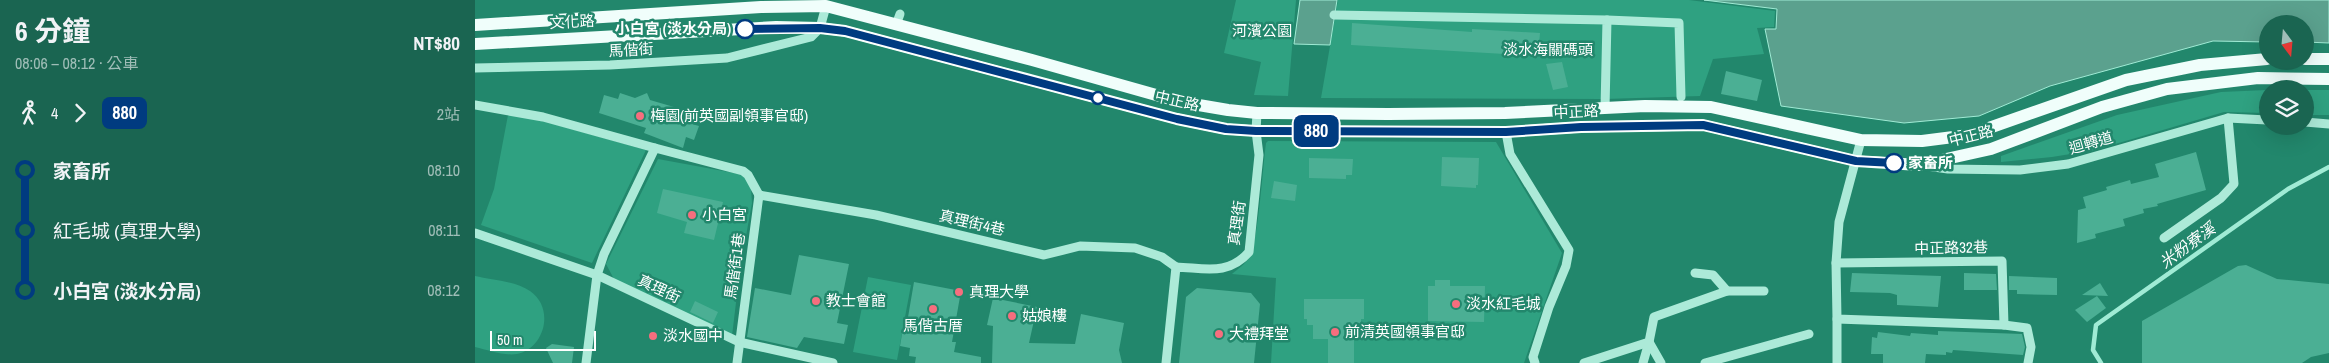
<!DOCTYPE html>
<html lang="zh-TW">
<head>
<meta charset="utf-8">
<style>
  :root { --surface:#1a6551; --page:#276e5b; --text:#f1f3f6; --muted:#9fbdb7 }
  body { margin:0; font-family:"Archivo Narrow","Noto Sans TC",sans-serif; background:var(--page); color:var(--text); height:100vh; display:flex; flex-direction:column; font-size:19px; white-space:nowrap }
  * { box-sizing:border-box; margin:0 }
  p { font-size:16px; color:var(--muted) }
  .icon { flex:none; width:28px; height:28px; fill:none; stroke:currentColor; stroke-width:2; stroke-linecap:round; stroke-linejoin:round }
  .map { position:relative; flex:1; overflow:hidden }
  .sheet { display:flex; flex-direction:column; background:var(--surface); width:475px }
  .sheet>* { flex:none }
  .badge { padding:0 10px; border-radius:8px; font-size:18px; line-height:32px }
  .needle { width:32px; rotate:164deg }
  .fabs { position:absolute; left:1784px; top:15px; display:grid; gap:10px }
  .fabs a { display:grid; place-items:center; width:55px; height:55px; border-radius:50%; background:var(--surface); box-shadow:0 5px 20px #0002; font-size:25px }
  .scale { position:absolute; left:15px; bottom:12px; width:106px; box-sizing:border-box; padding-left:5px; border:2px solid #fff; border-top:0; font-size:14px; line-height:18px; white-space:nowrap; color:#fff; -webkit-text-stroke:4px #22876c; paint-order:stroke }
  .map>.badge { position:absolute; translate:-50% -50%; box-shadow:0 0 0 2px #fff }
  .legs { display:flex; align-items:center; gap:8px; height:55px; padding:0 15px; font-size:16px }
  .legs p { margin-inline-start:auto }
  .headline { display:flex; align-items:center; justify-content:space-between; height:85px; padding:0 15px }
  h1 { font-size:28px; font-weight:700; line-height:38px }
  ul { padding:0 15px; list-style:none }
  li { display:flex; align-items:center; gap:18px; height:60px; font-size:19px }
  li i { display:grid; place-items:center; width:8px; height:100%; margin:0 6px; background:currentColor }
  li i::after { content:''; width:12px; height:12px; margin:-6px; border:4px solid; border-radius:50%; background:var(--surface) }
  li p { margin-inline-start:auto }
  li:first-child i { background:linear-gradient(#0000 50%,currentColor 0) }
  li:last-child i { background:linear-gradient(currentColor 50%,#0000 0) }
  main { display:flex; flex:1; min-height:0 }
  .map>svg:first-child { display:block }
</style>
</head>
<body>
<main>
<section class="sheet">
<div class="headline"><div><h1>6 分鐘</h1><p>08:06 – 08:12 · 公車</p></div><b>NT$80</b></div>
<div class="legs"><svg class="icon" aria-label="walk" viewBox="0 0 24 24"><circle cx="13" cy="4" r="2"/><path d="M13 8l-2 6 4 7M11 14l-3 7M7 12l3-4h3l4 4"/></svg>4<svg class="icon" aria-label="forward" viewBox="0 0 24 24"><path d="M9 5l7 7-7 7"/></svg><b class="badge" style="background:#003b80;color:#fff">880</b><p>2站</p></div>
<ul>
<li><i style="color:#003b80"></i><b>家畜所</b><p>08:10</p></li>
<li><i style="color:#003b80"></i><span>紅毛城 (真理大學)</span><p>08:11</p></li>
<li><i style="color:#003b80"></i><b>小白宮 (淡水分局)</b><p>08:12</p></li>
</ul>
</section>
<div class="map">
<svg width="1854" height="363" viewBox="0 0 1854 363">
  <rect width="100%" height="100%" fill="#22876c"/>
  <!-- green -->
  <g fill="#2fa181">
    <polygon points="761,0 821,0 813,96 779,95 786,62 749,53"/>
    <polygon points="863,0 1214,0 1300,11 1299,27 1282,28 1289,54 1238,59 1225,96 1130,99 846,98"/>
    <polygon points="1792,90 1792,113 1749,112 1620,150 1577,157 1526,162 1526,156 1642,115 1746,92"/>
    <rect x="1830" y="90" width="24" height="25"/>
    <polygon points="33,115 61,119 171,150 117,263 6,225 19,189"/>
    <path d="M 793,141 L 1021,142 L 1087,253 L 1049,363 L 796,363 L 801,278 L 757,274 C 763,269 770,264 774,258 C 783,245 788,164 791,143 Z"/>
    <polygon points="183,159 270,175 276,188 277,203 265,269 257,336 140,281 131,264"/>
    <path d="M 0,276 C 17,280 41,281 55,291 C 80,308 70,348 42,354 C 28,356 13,350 0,347 Z"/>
    <polygon points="393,277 436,285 422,360 378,352"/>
  </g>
  <!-- water -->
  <g fill="#5ba18e" stroke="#a0ebd5">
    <polygon points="825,0 862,0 855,45 819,44"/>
    <polygon points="1229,0 1854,0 1854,43 1830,42 1830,24 1792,24 1792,42 1738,41 1575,86 1504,116 1429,123 1306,106 1290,29 1301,29 1302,9"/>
  </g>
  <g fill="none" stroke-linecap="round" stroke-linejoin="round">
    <!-- stream -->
    <polyline stroke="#a0ebd5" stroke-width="4.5" points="1626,363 1618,350 1621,325 1813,189 1854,167"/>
  </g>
  <!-- building -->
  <g fill="#4baf94">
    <polygon points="877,23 997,32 997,29 1065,33 1063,56 876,45"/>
    <polygon points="1087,62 1093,87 1078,90 1071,64"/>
    <polygon points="1251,71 1287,80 1282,101 1246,94"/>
    <polygon points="145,93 160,98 172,93 175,100 199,107 196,118 224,126 219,140 211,137 208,148 169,133 171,128 124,113 129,95 143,99"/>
    <polygon points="1721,152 1731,190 1682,204 1683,206 1668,209 1669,213 1648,219 1650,226 1620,234 1621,238 1602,243 1603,210 1611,208 1608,197 1632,190 1631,187 1655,180 1656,184 1684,177 1680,164"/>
    <polygon points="967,157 1004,158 1003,185 1001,185 1001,188 966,186"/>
    <polygon points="834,158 878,159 877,175 871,175 871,179 834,178"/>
    <polygon points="799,181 822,185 820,201 796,198"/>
    <polygon points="188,189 248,202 239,240 209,233 212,222 182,213"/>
    <polygon points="324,255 374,264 362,323 373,325 369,344 329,337 322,348 272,337 280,288 316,295"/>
    <polygon points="1771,265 1802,279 1854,284 1854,353 1836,357 1827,363 1667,363 1667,321 1763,266"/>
    <polygon points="1377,273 1466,276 1463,307 1422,305 1422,295 1415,293 1375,292"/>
    <polygon points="1489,273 1521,274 1522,290 1489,290"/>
    <polygon points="1534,276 1582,278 1582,295 1542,294 1542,290 1534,290"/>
    <polygon points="960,280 975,280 975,286 1010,286 1009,322 953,321 953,286 960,286"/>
    <polygon points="439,282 486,291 477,342 481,342 479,352 506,357 506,363 440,363 441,357 434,356 435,348 425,346 428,328 431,329"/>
    <polygon points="1625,283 1633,296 1607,295"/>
    <polygon points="722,288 776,293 785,304 779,363 704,363 711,297"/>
    <polygon points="1622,296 1631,308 1612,322 1600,310"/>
    <polygon points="518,298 562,307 554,343 600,344 606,314 649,323 644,350 647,363 517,363 518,326 512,325"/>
    <polygon points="829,299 889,299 889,319 886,319 886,325 881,325 881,338 879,338 879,363 853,363 853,339 838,339 838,325 832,325 832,319 829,319"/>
    <polygon points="220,301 243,312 238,323 215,312"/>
    <polygon points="1463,331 1547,334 1550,347 1548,355 1478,350 1477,353 1471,352 1471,355 1451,354 1450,363 1408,363 1408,354 1396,354 1397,337 1402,338 1403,332 1435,336 1436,333 1463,335"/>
    <polygon points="77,344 99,347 97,363 78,363 71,348"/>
  </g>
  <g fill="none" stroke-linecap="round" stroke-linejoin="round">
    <!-- minor -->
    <g stroke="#acead8" stroke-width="9">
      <polyline points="859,15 1132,20 1130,108"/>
      <polyline points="1132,20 1204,23 1206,97"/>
      <polyline points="421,25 425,14"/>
      <polyline points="0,68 135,65 252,58 336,37 345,28 351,6 348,5"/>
      <polyline points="0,105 68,117 180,148"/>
      <polyline points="1830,122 1854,124"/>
      <polyline points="1031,132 1035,154 1094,250 1091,266 1074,307 1058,357 1060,363"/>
      <polyline points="1386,140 1364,222 1361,263 1362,319 1529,325 1552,328 1556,347 1553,363"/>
      <polyline points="1452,166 1473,169 1545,170 1593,164 1753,118 1792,120"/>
      <polyline points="284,195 401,215 569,255 605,246 660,248 687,257 701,267"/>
      <polyline points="0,233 122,275 264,342 358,363"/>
      <polyline points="1689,238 1746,198 1759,184 1753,118"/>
      <polyline points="1361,263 1527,261 1529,325"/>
      <polyline points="1252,291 1289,291"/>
      <polyline points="1362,319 1362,363"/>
      <polyline points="1174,342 1186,363"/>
      <polyline points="111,363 122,275 129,254 180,148 268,171 273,175 284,195"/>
      <polyline points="262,363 284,195"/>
      <path d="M 691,363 L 701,267 C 730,268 753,276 774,252 L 784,155 L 781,131 L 782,113"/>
      <polyline points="1109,363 1174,342 1179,317 1252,291 1238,275 1220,273"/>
      <polyline points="1168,363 1174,342"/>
      <polyline points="1230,363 1334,334"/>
    </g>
    <!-- major -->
    <g stroke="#f0fefb" stroke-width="12">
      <polyline points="0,25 286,7 351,6 557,60 706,102 753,110 782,113 913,114 1030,113 1170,106 1236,107 1386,140 1447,141 1494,135 1651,80 1725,65 1792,59"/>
      <polyline points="0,44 301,27 345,28 370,31 702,119 751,129 781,131 1031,132 1106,127 1228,125 1381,161 1444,165 1516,149 1627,107 1692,89 1783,78 1854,79"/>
      <polyline points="1830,59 1854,59"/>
    </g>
  </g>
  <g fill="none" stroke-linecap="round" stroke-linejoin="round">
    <!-- line-1 casing -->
    <g stroke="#fff" stroke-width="11">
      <polyline id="line-1" points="270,29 345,28 370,31 702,119 751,129 781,131 1031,132 1106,127 1228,125 1381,161 1419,163"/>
    </g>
    <!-- line-1 -->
    <use href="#line-1" stroke="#003b80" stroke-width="8"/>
  </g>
  <!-- markers -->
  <g fill="#fff" stroke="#003b80" stroke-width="2.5">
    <circle cx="270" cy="29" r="9"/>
    <circle cx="623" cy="98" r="6"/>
    <circle cx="1419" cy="163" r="9"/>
  </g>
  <g fill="#f66e7e" stroke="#22876c" stroke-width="2">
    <circle cx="165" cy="116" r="5"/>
    <circle cx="217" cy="215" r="5"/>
    <circle cx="484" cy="292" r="5"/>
    <circle cx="341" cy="301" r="5"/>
    <circle cx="981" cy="304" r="5"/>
    <circle cx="458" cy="309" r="5"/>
    <circle cx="537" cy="316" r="5"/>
    <circle cx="860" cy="332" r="5"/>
    <circle cx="744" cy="334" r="5"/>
    <circle cx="178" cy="336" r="5"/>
  </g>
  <g text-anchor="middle" stroke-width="5" stroke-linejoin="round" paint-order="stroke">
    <!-- street labels -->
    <g font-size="15" fill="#fff" stroke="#22876c">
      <text transform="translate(97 22) rotate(-3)" y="5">文化路</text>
      <text transform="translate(156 50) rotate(-3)" y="5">馬偕街</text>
      <text transform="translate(702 101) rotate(13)" y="5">中正路</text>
      <text transform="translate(1101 112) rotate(-3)" y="5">中正路</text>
      <text transform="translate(1496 136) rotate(-14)" y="5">中正路</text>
      <text transform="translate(1616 143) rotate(-16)" y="5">迴轉道</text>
      <text transform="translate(497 223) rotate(13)" y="5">真理街4巷</text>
      <text transform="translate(762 223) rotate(-82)" y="5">真理街</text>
      <text transform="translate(1476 248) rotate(-1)" y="5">中正路32巷</text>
      <text transform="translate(260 266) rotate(-82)" y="5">馬偕街1巷</text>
      <text transform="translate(184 289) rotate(25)" y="5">真理街</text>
    </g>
    <!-- stop labels -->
    <g font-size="15" font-weight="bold" fill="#fff" stroke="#22876c" text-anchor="end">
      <text x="256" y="34">小白宮 (淡水分局)</text>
      <text x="1433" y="168" text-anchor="start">家畜所</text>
    </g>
    <!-- park labels -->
    <g font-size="15" fill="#fff" stroke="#22876c">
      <text x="787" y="36">河濱公園</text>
      <text x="1073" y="55">淡水海關碼頭</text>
    </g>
    <!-- poi labels -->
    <g font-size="15" fill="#fff" stroke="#22876c" text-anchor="start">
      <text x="175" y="121">梅園(前英國副領事官邸)</text>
      <text x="227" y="220">小白宮</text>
      <text x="494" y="297">真理大學</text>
      <text x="351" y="306">教士會館</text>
      <text x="991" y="309">淡水紅毛城</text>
      <text x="547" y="321">姑娘樓</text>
      <text x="458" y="331" text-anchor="middle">馬偕古厝</text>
      <text x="870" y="337">前清英國領事官邸</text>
      <text x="754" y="339">大禮拜堂</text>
      <text x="188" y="341">淡水國中</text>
    </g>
    <!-- water labels -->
    <g font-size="16" font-style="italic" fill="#fff" stroke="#22876c">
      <text transform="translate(1712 245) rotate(-36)" y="6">米粉寮溪</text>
    </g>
  </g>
</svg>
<div class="fabs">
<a><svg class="needle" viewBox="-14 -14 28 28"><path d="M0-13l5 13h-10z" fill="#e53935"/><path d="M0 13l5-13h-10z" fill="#9fbdb7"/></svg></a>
<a><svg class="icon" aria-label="layers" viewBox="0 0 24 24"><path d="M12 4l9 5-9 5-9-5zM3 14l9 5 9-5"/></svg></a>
</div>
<div class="scale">50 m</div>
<b class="badge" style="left:841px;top:131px;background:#003b80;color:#fff">880</b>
</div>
</main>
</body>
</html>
